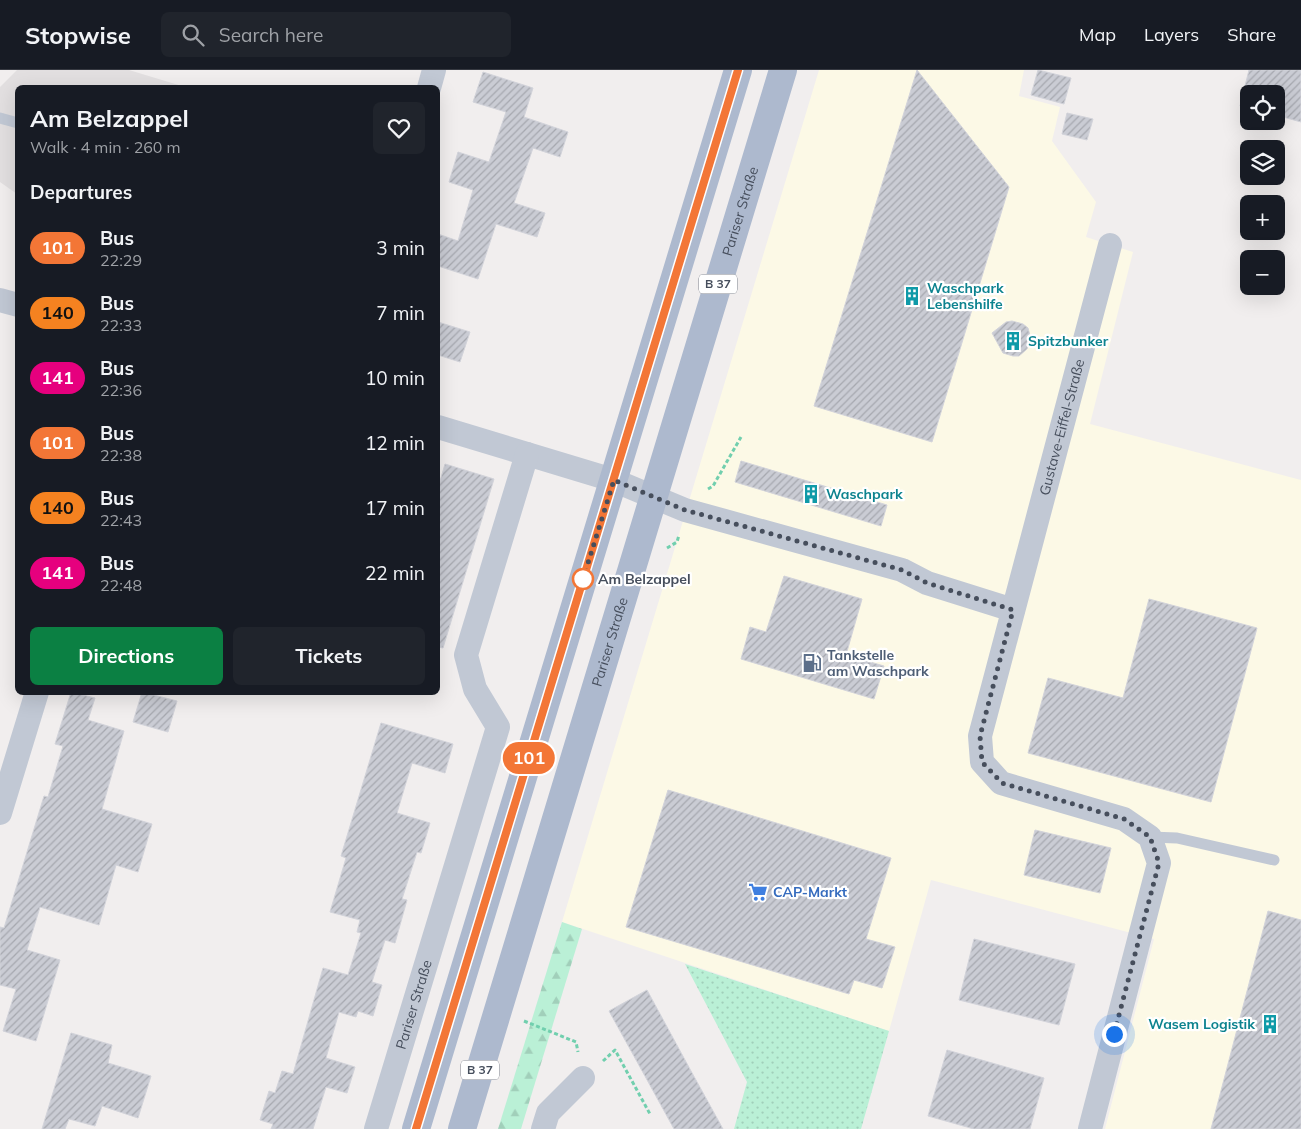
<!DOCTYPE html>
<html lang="en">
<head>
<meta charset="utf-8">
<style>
  :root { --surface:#171b24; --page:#20242c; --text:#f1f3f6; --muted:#9ea1a6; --line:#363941; --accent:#0b8043 }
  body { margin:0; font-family:Mulish,sans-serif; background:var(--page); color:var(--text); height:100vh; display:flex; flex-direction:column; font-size:19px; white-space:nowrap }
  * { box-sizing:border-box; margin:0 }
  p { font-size:16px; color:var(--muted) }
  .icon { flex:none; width:28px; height:28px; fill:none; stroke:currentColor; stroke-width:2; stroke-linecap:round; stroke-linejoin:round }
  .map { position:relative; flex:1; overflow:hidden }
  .drawer { position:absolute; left:15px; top:15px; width:425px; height:610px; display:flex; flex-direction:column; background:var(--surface); border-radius:8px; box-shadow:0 5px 20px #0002 }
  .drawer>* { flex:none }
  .badge { padding:0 10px; border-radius:16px; font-size:18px; line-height:32px }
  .fabs { position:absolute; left:1240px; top:15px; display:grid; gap:10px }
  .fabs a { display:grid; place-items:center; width:45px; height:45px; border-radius:8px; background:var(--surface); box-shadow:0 5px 20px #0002; font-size:25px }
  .you { position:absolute; width:25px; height:25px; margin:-12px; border:4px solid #fff; border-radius:50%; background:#1a73e8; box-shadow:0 0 0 8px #1a73e833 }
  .map>.badge { position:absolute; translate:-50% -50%; box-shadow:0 0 0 2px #fff }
  h2 { padding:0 15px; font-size:19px; line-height:45px }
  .round { display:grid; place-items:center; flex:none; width:52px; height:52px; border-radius:8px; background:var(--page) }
  .headline { display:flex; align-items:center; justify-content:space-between; height:85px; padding:0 15px }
  h1 { font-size:24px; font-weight:700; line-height:38px }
  .primary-button { display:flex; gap:10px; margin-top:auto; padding:10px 15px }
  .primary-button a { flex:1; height:58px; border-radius:8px; background:var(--accent); color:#fff; font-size:20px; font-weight:700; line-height:58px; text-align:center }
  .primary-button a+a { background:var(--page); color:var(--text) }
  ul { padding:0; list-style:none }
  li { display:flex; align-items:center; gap:15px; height:65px; padding:0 15px }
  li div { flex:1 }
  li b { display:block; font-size:19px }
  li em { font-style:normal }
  li .badge { min-width:55px; font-weight:700; text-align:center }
  header { display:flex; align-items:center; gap:30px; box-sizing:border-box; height:70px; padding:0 25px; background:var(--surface); border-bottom:1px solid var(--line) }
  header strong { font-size:24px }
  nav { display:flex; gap:28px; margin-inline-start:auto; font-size:18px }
  .search { width:350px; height:45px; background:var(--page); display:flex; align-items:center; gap:12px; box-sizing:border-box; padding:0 18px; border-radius:8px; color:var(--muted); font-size:19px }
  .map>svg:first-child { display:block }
</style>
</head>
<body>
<header>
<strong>Stopwise</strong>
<div class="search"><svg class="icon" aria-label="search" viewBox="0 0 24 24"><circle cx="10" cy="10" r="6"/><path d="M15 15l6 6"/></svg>Search here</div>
<nav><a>Map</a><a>Layers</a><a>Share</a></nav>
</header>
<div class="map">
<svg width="1301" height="1059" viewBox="0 0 1301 1059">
  <defs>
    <pattern id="grass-dots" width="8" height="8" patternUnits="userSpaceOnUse" patternTransform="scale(1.25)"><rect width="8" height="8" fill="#baf0d6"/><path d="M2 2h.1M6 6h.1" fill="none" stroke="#a1cfba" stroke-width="1.8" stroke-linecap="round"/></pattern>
    <pattern id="forest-firs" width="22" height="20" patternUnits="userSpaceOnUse" patternTransform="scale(1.25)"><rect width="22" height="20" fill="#baf0d6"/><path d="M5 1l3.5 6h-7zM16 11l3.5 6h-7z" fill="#a1cfba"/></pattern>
    <pattern id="building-hatch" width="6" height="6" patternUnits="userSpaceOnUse" patternTransform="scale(1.25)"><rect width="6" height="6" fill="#caccd4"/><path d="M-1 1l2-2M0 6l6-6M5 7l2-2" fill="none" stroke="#a6a8af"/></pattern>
  </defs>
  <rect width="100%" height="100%" fill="#f1eeee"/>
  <!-- commercial -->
  <polygon fill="#fcf9e6" points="819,0 1024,0 1019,26 1060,37 1052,71 1096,132 1086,167 1133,182 1090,354 1301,410 1301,1059 1105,1059 1154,869 931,810 889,961 562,852"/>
  <!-- education -->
  <polygon fill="#e2dfe0" points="17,0 129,0 185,17 18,18 17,124 0,112 0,17"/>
  <!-- grass -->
  <polygon fill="url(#grass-dots)" points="685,894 889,961 861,1059 734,1059 747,1012"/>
  <!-- forest -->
  <polygon fill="url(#forest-firs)" points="562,852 582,859 521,1059 498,1059"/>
  <!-- building -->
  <g fill="url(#building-hatch)" stroke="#d2d3da">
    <polygon points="917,0 1009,117 932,372 814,336"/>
    <polygon points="1038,0 1071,8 1064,34 1031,25"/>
    <polygon points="1249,0 1301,0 1301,52 1276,45 1276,24 1249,24 1249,38 1240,36"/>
    <polygon points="483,2 533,18 524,47 568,62 560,87 533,78 514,133 545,143 537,167 496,154 478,209 438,196 438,164 458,171 473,120 449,112 458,82 489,92 506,42 473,32"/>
    <polygon points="1067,43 1093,49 1087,70 1062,64"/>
    <polygon points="1012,251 1023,254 1028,258 1031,269 1027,279 1019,286 1013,286 1003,283 992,263 1006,252"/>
    <polygon points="438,252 470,262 460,292 438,285"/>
    <polygon points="741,391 887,435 881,456 735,412"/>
    <polygon points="445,394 494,409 443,578 438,577 438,418"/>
    <polygon points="784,506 862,529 846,585 884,596 874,629 741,589 750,557 766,562"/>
    <polygon points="1149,529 1257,558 1211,732 1028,683 1048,608 1123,628"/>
    <polygon points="71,622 95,628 88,650 124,661 102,739 152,754 138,802 116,795 99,855 40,837 27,880 60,890 36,971 3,961 16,919 0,915 0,857 4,858 44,726 48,727 63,676 55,674"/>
    <polygon points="142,622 177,631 168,662 133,652"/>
    <polygon points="381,653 453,674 445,703 412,693 405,716 397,743 430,753 421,783 417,782 402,829 407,830 395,873 385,870 372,912 382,915 373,946 358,941 356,947 339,942 326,988 355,997 347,1023 326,1017 313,1059 271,1059 273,1054 260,1050 269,1021 275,1023 282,1001 293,1004 323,898 348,905 361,863 357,862 360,850 330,842 346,788 341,786"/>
    <polygon points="668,720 891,788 866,869 895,877 882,918 854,910 849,924 626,857"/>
    <polygon points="1035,760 1111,778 1100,823 1024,805"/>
    <polygon points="1268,841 1301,850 1301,1059 1211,1059"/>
    <polygon points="974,869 1075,894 1059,955 959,930"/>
    <polygon points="647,920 691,1001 723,1059 674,1059 646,1008 609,941"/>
    <polygon points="71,963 112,975 108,993 151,1006 138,1048 102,1036 95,1056 69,1049 65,1059 42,1059"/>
    <polygon points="947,980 1044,1008 1030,1059 974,1059 928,1046"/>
  </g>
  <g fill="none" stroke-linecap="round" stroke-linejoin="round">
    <!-- path -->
    <g stroke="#71cfae" stroke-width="3" stroke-dasharray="4 2.5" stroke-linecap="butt">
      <polyline points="708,419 713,416 741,367"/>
      <polyline points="667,478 677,472 679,465"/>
      <polyline points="524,951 576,972 578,982"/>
      <polyline points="603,991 615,980 650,1044"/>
    </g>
    <!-- lane -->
    <g stroke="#c1c8d4" stroke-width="11">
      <polyline points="0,48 18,53"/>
      <polyline points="1150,767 1177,768 1274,790"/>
    </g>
    <!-- street -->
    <g stroke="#c1c8d4" stroke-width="24">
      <polyline points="429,18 434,0"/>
      <polyline points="0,230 18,235"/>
      <polyline points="438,357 613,410 685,440 902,500 927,513 1013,540"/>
      <polyline points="0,743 37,622"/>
      <path id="s1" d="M 376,1059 L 498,657 L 475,619 L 466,585 L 527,384"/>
      <polyline points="543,1059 548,1043 583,1008"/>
      <path id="s2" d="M 1090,1059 L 1159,793 L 1150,767 L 1124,749 L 1001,713 L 982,692 L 980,666 L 1110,175"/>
    </g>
    <!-- primary -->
    <g stroke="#adb9ce" stroke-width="28">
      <polyline points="416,1059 738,0"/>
      <path id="s3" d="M 462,1059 L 783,0"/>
    </g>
  </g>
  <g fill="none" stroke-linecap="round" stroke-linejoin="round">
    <!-- line casing -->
    <g stroke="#fff" stroke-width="11">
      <polyline id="line" points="416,1059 738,0"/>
    </g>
    <!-- line -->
    <use href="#line" stroke="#f37636" stroke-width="8"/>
    <!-- walk -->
    <polyline stroke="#464e5c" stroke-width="5" stroke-dasharray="0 9" points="583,509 614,410 685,440 902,500 927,513 1013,540 980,666 982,692 1002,713 1124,749 1150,767 1159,793 1114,964"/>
  </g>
  <!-- icons -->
  <defs>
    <g id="building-bare" transform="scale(1.5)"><path d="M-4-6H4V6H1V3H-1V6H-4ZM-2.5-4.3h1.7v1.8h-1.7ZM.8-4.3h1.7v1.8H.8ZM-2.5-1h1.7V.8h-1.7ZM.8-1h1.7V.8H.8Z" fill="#0f9aa8" stroke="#fff" stroke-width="2.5" paint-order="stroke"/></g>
    <g id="fuel-bare" transform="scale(1.5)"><path d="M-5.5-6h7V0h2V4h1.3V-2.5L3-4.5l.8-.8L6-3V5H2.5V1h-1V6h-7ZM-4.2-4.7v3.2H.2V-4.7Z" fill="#5c6f8a" stroke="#fff" stroke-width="2.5" paint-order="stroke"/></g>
    <g id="supermarket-bare" transform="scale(1.5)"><path d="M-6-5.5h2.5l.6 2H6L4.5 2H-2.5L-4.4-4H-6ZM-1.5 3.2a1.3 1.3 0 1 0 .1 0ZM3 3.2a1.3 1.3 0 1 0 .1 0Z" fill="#3f7fe0" stroke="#fff" stroke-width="2.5" paint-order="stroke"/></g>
  </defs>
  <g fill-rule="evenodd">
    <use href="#building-bare" x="912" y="226"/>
    <use href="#building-bare" x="1013" y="271"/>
    <use href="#building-bare" x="811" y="424"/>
    <use href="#fuel-bare" x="812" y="593"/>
    <use href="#supermarket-bare" x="758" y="822"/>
    <use href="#building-bare" x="1270" y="954"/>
  </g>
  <!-- markers -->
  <circle fill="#fff" stroke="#f37636" stroke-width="2.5" cx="583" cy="509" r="10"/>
  <g text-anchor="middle" stroke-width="4.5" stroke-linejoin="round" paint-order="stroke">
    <!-- shield labels -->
    <g fill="#fff" stroke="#7e838d" stroke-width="1">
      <rect x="699" y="204.5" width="38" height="19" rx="4"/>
      <rect x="461" y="990.5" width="38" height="19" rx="4"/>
    </g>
    <g font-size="12" font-weight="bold" fill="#464e5c">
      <text x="718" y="218">B 37</text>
      <text x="480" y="1004">B 37</text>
    </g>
    <!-- street labels -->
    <g font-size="14" fill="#464e5c" stroke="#fff">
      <text dy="5" stroke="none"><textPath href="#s3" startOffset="959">Pariser Straße</textPath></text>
      <text dy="5" stroke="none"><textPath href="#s2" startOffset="836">Gustave-Eiffel-Straße</textPath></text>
      <text dy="5" stroke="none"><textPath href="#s3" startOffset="509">Pariser Straße</textPath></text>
      <text dy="5" stroke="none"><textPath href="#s1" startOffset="130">Pariser Straße</textPath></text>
    </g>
    <!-- culture labels -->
    <g font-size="14" font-weight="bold" fill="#0d838f" stroke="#fff" text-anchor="start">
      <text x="927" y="223">Waschpark<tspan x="927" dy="16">Lebenshilfe</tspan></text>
      <text x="1028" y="276">Spitzbunker</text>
      <text x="826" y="429">Waschpark</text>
      <text x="1255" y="959" text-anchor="end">Wasem Logistik</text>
    </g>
    <!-- stop labels -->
    <g font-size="14" font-weight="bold" fill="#464e5c" stroke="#fff" text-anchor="start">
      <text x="598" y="514">Am Belzappel</text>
    </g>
    <!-- service labels -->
    <g font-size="14" font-weight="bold" fill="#4e5e75" stroke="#fff" text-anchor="start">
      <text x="827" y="590">Tankstelle<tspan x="827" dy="16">am Waschpark</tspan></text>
    </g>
    <!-- shop labels -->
    <g font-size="14" font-weight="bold" fill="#366cbe" stroke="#fff" text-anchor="start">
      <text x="773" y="827">CAP-Markt</text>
    </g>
  </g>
</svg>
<div class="fabs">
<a><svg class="icon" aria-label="locate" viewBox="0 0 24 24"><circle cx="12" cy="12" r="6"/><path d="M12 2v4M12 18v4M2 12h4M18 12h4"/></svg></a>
<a><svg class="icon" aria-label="layers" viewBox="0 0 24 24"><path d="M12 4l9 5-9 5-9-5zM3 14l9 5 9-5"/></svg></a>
<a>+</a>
<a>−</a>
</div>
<div class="you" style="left:1114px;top:964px"></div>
<b class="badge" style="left:529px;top:688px;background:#f37636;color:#fff">101</b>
<section class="drawer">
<div class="headline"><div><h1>Am Belzappel</h1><p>Walk · 4 min · 260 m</p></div><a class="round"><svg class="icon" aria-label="heart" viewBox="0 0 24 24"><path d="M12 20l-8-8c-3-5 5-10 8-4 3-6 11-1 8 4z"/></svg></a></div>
<h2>Departures</h2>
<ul>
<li><span class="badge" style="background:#f37636;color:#fff">101</span><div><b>Bus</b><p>22:29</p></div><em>3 min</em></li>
<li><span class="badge" style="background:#f58220;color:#111">140</span><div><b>Bus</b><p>22:33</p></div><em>7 min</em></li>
<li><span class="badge" style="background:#e6007e;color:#fff">141</span><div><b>Bus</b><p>22:36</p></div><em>10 min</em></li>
<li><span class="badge" style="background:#f37636;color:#fff">101</span><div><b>Bus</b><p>22:38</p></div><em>12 min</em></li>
<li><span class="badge" style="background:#f58220;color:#111">140</span><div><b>Bus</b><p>22:43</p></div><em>17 min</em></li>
<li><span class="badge" style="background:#e6007e;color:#fff">141</span><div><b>Bus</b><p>22:48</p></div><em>22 min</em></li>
</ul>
<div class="primary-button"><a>Directions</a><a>Tickets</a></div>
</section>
</div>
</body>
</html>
